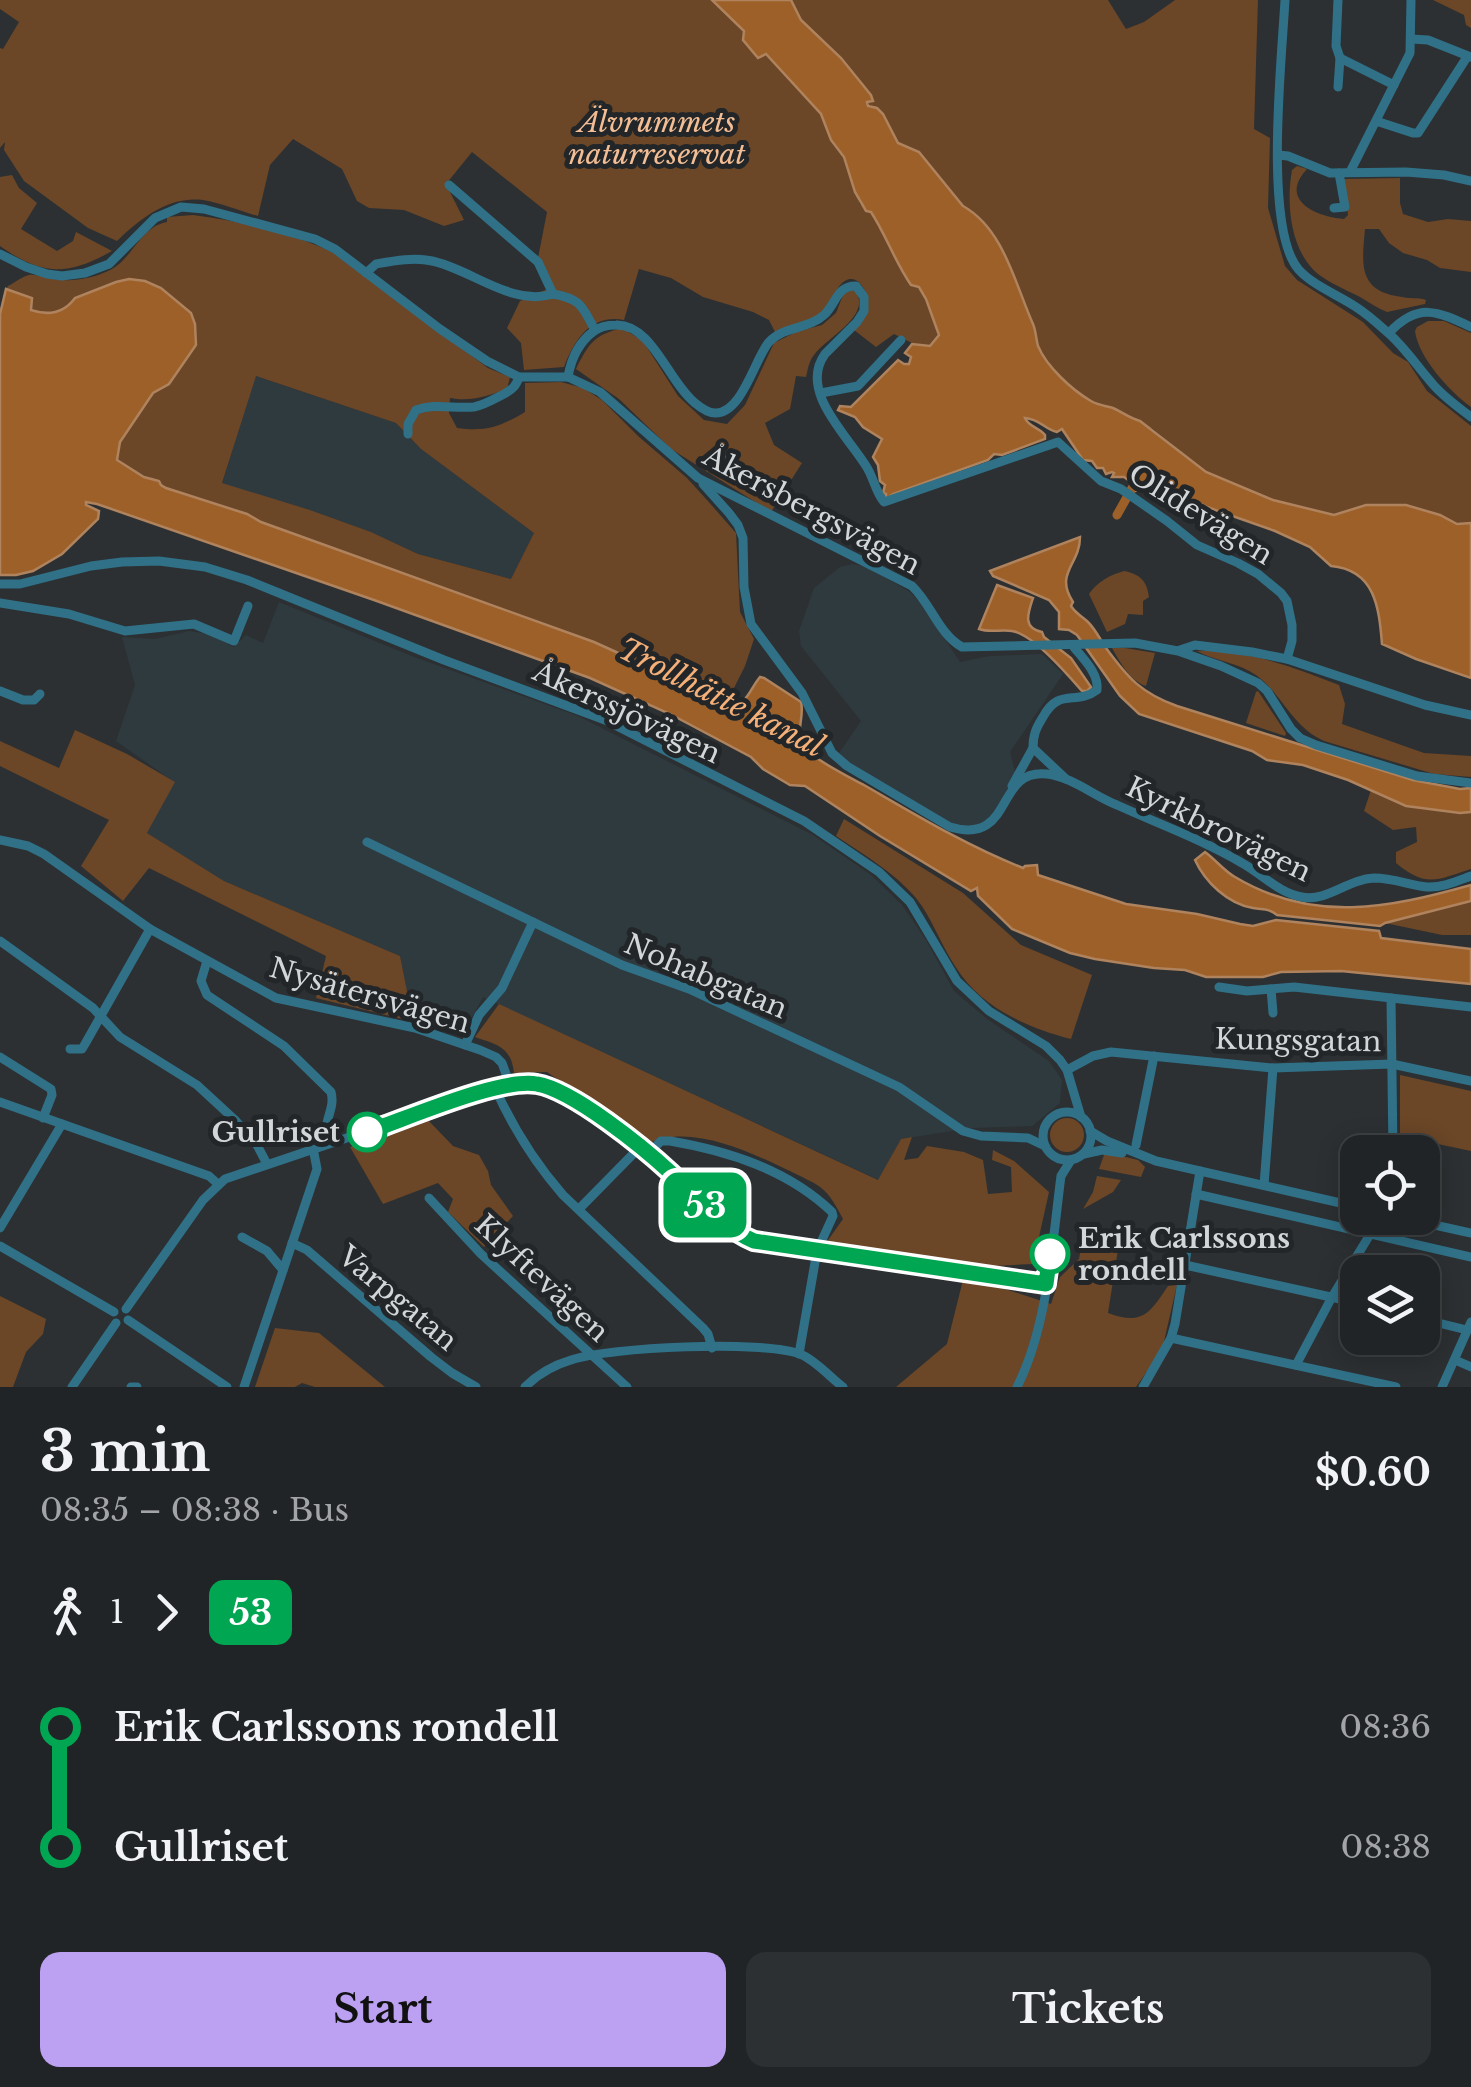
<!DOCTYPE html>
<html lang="en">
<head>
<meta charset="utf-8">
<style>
  :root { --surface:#212426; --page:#2d3032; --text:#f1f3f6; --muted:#a2a4a7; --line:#3e4143; --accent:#bca0f2 }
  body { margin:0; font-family:"Libre Baskerville",serif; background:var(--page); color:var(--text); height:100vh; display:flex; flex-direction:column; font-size:38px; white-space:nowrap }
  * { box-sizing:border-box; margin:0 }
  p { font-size:32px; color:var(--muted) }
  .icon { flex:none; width:55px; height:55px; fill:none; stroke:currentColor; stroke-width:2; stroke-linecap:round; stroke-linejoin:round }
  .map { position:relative; height:1387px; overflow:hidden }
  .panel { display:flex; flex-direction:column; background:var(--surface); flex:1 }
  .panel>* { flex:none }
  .badge { padding:0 20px; border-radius:15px; font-size:35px; line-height:65px }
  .tools { position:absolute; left:1340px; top:1135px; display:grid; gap:20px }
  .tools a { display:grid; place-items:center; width:100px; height:100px; border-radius:20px; background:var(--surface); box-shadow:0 5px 25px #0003,0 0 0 2px var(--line); font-size:50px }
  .map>.badge { position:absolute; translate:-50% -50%; box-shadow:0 0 0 5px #fff }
  .legs { display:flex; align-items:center; gap:15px; height:110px; padding:0 40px; font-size:32px }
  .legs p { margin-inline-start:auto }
  .head { display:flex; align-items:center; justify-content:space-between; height:170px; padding:0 40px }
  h1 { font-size:55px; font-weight:700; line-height:75px }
  .cta { display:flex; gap:20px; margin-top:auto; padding:20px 40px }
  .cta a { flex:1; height:115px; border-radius:20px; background:var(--accent); color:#111; font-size:40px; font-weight:700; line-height:115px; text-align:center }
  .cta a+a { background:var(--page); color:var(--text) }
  ul { padding:0 40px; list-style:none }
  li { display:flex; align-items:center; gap:35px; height:120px; font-size:38px }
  li i { display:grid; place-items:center; width:15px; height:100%; margin:0 12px; background:currentColor }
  li i::after { content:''; width:25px; height:25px; margin:-12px; border:8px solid; border-radius:50%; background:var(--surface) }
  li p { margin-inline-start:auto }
  li:first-child i { background:linear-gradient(#0000 50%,currentColor 0) }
  li:last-child i { background:linear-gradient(currentColor 50%,#0000 0) }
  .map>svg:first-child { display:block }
</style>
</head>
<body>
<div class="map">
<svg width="1471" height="1387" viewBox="0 0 1471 1387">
  <rect width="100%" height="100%" fill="#2c3032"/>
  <!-- built -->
  <g fill="#2f3a3f">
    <polygon points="255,376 396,423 421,449 534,533 511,579 418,554 371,532 310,510 222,484"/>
    <polygon points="852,564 867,567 910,592 924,607 960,662 990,656 1042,654 1063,674 1010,752 1016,775 995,814 988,821 975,826 951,824 856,768 839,753 861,721 801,646 799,631 814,588 840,567"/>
    <polygon points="279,602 414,657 578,716 813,835 871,875 902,905 926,940 954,991 987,1019 1049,1061 1062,1080 1060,1103 1032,1126 971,1128 901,1139 879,1180 483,997 469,1023 409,1002 400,956 224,881 147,833 174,782 116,741 135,685 122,637 155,639 189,631 209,634 234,647 246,635 263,643"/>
  </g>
  <!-- green -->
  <g fill="#6b4627" fill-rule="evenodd">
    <path d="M 0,0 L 712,0 L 814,104 L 821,114 L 831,140 L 844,157 L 860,204 L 871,211 L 885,234 L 901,270 L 911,285 L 919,286 L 926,299 L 939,335 L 930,346 L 918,346 L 894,334 L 876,347 L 854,330 L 867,296 C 862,281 850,271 838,288 C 832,297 832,308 821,316 C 809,324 789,327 775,332 L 769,320 L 753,312 L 703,297 L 671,278 L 639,269 L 624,320 C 591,314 575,339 564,367 L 524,370 L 521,343 L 507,328 L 520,301 L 552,287 L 538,258 L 547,212 L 472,152 L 446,184 L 464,220 L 444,226 L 404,210 L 369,208 L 357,201 L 342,169 L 293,139 L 270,165 L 258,216 C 240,211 221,203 203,200 C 168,196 140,219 117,241 L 88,228 L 24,181 L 4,150 L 5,142 L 0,148 L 0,48 L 3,49 L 19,22 L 0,9 Z"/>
    <polygon points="791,0 1108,0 1126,29 1144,22 1175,0 1258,0 1254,129 1270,138 1268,208 1285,266 1297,280 1363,322 1393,353 1408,362 1427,391 1471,426 1471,523 1457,524 1440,515 1406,505 1366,505 1334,515 1273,500 1206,472 1153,429 1129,419 1112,408 1095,404 1062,381 1038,346 1033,324 1025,310 1011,268 994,234 973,212 963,206 910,147 898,144 883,114 868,106 852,75 833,51 801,20"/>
    <polygon points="1433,0 1471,0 1471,28 1466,25 1464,15"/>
    <path d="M 1297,166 L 1307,169 C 1278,200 1316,217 1344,219 L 1348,215 L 1344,179 L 1400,178 L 1400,203 L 1403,214 L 1428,222 L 1448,219 L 1471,221 L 1471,272 L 1440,268 L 1427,260 L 1403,253 L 1389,243 L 1379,229 L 1365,229 C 1362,263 1357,292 1402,297 C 1410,299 1417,297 1426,300 L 1425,304 L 1387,312 C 1377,308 1369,302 1360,297 C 1346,290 1330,283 1318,274 C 1290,251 1286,203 1292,170 Z"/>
    <path d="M 12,175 L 19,188 L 37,203 L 21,229 L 57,251 L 73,241 L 76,232 L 112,251 C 68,276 42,276 0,246 L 0,177 Z"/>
    <path d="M 193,215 C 240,221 289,232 332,252 L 488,368 L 510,377 L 507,389 C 487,396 471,402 450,398 L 449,413 L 457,428 C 486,432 500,427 525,412 L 525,383 L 561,382 L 583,388 L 602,400 L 638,436 L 687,478 L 707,500 L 736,533 L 740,612 L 754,639 L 745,666 L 728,700 L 720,699 L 594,642 L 261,522 L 247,514 L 166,488 L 117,460 L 120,442 L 153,393 L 169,384 L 145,281 C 119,277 99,289 75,298 C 50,328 30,309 6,289 L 8,286 C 14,283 23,276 29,275 C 36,274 46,278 53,279 C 71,282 91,279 108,271 C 133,260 139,227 167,222 L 167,217 ZM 256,376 L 396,423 L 421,449 L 534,533 L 511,579 L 418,554 L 371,532 L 310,510 L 222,483 Z"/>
    <path d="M 853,288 C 876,314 828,336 814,355 C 809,361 808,369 806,377 L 796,376 L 790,409 L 765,423 L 774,445 L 802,463 L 771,512 L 671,449 L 619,399 L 576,369 C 589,343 594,335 622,328 L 643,341 L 678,396 L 704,420 L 727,424 L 745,405 L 774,343 L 796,332 L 822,325 L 836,313 L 843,295 Z"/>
    <path d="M 1428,321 L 1444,321 L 1471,333 L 1471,407 C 1450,392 1418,357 1415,331 L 1417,327 Z"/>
    <path d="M 1124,571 C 1139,574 1147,580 1149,597 L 1143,601 L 1143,615 L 1128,614 L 1125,624 L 1107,632 L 1089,594 C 1097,582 1110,575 1124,571 Z"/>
    <path d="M 1112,648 L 1125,648 L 1155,653 L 1146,686 C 1130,681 1120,662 1112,648 Z"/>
    <path d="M 1197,651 C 1246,649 1293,667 1339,685 L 1345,704 L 1342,724 L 1424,753 L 1471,756 L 1471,777 L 1434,774 L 1324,741 C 1291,726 1283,695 1256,675 C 1239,663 1215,661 1197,651 Z"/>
    <polygon points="1258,691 1286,733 1285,736 1246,723 1256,692"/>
    <polygon points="75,730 127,754 175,782 147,833 224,881 400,956 409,1001 469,1023 464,1034 316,998 326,956 149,868 123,901 81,866 109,820 0,766 0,741 59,768"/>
    <path d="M 1371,790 L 1406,806 L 1460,813 L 1471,812 L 1471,869 C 1437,880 1426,888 1396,863 L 1396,852 L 1417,842 L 1416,827 L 1393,830 L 1364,811 Z"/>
    <path d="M 844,819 L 963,893 L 1021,945 L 1092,975 L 1071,1039 C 1026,1027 981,1008 955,966 C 941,945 932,918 916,898 C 894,872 864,855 836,836 Z"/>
    <polygon points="1471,901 1471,935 1442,935 1385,923"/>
    <path d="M 499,1004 L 878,1180 L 901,1139 L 912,1137 L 904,1160 L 918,1158 L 927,1146 L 964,1152 L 983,1160 L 988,1194 L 1012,1192 L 1011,1167 L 992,1160 L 993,1150 L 1014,1161 L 1049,1192 L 1033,1264 L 993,1266 L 990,1284 L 1051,1304 L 1060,1277 L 1079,1259 L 1083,1236 L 1111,1228 L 1120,1237 L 1108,1313 C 1142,1326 1150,1313 1168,1286 L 1177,1285 L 1162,1350 L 1136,1387 L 896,1387 L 947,1344 L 967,1264 L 826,1243 L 843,1219 C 837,1208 831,1195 820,1187 C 812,1181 801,1177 792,1172 C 752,1153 692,1123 649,1143 L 547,1072 L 514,1073 C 511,1047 498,1045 475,1037 Z"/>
    <polygon points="1400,1075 1471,1091 1471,1151 1400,1136"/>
    <circle cx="1067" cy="1135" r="17"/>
    <polygon points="427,1119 453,1146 479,1155 488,1171 491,1185 513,1216 484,1247 448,1212 453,1199 438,1183 383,1204 350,1147"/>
    <polygon points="1105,1152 1138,1160 1145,1167 1141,1177 1099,1169"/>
    <polygon points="1097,1176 1121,1180 1113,1192 1083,1209 1093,1192"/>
    <polygon points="0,1296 46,1319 43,1334 26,1352 13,1387 0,1387"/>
    <polygon points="275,1328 319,1333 385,1387 315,1387 302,1383 295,1387 255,1387"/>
  </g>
  <!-- water -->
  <g fill="#9e6029" stroke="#ae835e" stroke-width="2.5">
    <path d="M 712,0 L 791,0 L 801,20 L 841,58 L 871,95 L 873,101 L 867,102 L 868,106 L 877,108 L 883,114 L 898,143 L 919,152 L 963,206 C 1004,229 1015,284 1033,324 C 1036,331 1036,339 1038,346 C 1047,367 1072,390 1091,401 C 1098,405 1106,406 1113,408 C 1124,413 1129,418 1140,421 L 1206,472 L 1273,500 L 1334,515 L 1366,505 L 1406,505 L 1440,515 L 1457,524 L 1471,523 L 1471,678 L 1416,659 L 1382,644 C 1379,607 1375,570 1331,566 L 1310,547 L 1275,531 L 1207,507 L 1181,494 L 1154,487 L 1135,491 L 1134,484 L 1124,477 L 1112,477 L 1114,473 L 1112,472 L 1106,474 L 1103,468 L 1097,468 L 1092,461 L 1083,460 L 1062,429 L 1057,432 C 1044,429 1040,419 1025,418 C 1029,427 1038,427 1045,435 L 1045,439 L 1002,455 L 994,454 L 988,460 L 893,494 L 886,499 L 886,494 L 883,493 L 885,485 L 880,481 L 878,465 L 873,457 L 882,439 L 863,427 L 855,417 L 838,410 L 840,406 L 851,407 L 898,360 L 904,364 L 909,364 L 911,357 L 905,353 L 912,344 L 930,346 L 939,335 L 926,299 L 919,287 L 911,285 C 895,262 886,235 871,212 L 866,211 L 855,192 L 844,157 L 831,140 L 821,114 L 766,54 L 758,58 L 743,40 L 744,31 Z"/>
    <path d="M 129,279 L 145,281 L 161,288 L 191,313 L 195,324 L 196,345 L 169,384 L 153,393 L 120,442 L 117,460 L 144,477 L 159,481 L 161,485 L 166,488 L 247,514 L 261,522 L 594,642 L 720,699 L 742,702 C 750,695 753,685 760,677 L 764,678 L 801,702 C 805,716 794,735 804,747 C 814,760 849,777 864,785 C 916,815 967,846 1023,868 L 1025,866 L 1037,865 L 1038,875 L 1126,904 L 1197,914 L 1240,924 L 1253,926 L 1276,920 L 1379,931 L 1381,938 L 1471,949 L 1471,984 L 1341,971 L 1281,972 L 1263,977 L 1206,977 L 1185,970 L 1154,968 L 1095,959 L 1070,953 L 1012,929 L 978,896 L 977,888 L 971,891 L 880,836 L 805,786 L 790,785 L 763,769 L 751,757 L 670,714 L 590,678 L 374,600 L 97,504 L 86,502 L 86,505 L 99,511 L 98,519 L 62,554 L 33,571 L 16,575 L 0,575 L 0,314 L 6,289 L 32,298 L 31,310 C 49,316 64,313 75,298 L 116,282 Z"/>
    <path d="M 1080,537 C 1080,565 1054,573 1073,602 L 1071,606 C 1076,614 1082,616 1088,622 C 1095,629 1100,639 1106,648 C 1128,678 1141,693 1177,706 L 1413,780 L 1460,789 L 1471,788 L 1471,812 L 1460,813 L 1406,806 L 1348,780 L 1303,765 L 1267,760 L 1252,751 L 1139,714 L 1120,696 L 1077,635 L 1069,630 L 1059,629 L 1059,612 L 1049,600 L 993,576 L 990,571 Z"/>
    <path d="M 997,585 L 1033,598 C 1028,613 1022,628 1042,632 L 1044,637 L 1071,658 L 1091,687 L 1087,691 L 1082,691 C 1068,675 1033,634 1012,631 C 1001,629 990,633 979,629 Z"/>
    <path d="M 1205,852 C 1216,860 1224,871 1235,877 C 1314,924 1389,908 1471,885 L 1471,901 L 1385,923 L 1380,926 L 1277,915 C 1268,908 1264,910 1253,908 C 1228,904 1205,882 1195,860 Z"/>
  </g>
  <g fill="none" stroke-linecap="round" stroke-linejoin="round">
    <!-- canal -->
    <polyline stroke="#9e6029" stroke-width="9" points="1117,515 1140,474"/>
    <!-- minor -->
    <g stroke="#307188" stroke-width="9">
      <path d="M 1285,0 C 1282,57 1263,230 1299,270 C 1314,286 1338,295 1356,307 C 1367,314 1377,323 1386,331 C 1404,346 1416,365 1431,382 C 1442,396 1457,406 1471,417"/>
      <polyline points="1338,0 1336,46 1340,58 1338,87"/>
      <polyline points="1411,39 1428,40 1471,57"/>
      <polyline points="1340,58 1394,85"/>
      <polyline points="1376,121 1413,133 1418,133 1467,57"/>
      <polyline points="1278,155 1288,156 1330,173 1406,172 1444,175 1471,181"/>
      <polyline points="1350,172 1410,53 1411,0"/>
      <path d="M 449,185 L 538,262 L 553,294 C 582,299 582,307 595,330"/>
      <polyline points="1334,208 1345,207 1339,173"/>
      <path d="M 0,254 L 26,267 L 47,274 L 62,276 L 85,273 L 109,264 L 155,218 L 181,207 L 204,209 L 315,239 L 335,249 L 440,329 L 487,361 L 519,377 L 568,377 L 600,392 L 698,478 L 912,586 C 931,604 939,634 962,647 L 1135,643 L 1178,651 L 1221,666 L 1258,683 L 1267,691 L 1291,729 L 1300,738 L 1316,745 L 1417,776 L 1471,783"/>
      <path d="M 366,273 L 376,264 C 393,261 414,257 432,261 C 471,269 512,307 553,294"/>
      <path d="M 1389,333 C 1418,302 1437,311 1471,327"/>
      <path d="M 568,377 C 571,359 579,342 594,331 C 601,326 608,325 616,325 C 652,324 668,381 695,403 C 701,408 708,413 715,413 C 742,414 755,358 769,342 C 784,326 809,329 824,315 C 837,303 836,286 856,286 L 864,297 L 864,311 L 857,322 L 825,354 C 798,391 848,436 866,466 C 874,478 875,491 884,502 L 1058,442 L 1101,481 L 1121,489 L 1167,521 L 1197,545 L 1238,563 L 1258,574 L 1281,593 L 1287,601 L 1292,625 L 1292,641 L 1287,659"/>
      <polyline points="821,393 858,386 901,340"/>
      <path d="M 408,434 L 408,424 L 416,410 C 435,403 454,409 474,407 C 485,405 494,399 504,394 C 513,389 516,386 519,377"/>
      <path d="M 703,484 L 729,513 L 738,525 L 743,538 L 744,587 L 751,624 L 802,693 L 832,753 L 847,766 L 950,827 C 1015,846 994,768 1047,774 C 1072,777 1094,796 1117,805 C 1159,824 1203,840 1242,863 C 1262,874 1279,893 1302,897 C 1327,902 1348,879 1374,878 C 1393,878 1409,885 1427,887 C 1442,888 1457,881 1471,876"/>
      <polyline points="0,584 20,584 91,566 122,562 159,561 205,567 247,580 444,660 605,720 804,821 879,872 910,902 957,981 989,1011 1046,1046 1060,1060 1067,1070 1081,1117"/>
      <polyline points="0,603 69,614 125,631 194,624 234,641 248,606"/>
      <polyline points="1180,650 1195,645 1252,652 1287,659 1425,705 1471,715"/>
      <polyline points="0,691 23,700 34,700 40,694"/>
      <path d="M 1033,748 C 1033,735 1036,728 1043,717 C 1059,687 1076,706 1097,690 C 1099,673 1083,659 1073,646"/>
      <polyline points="1012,786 1033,748 1066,779"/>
      <polyline points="0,840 28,846 44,854 150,929 276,998 415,1028 480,1050 496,1057 502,1063 510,1085"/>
      <polyline points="367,842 622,965 689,989 899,1087 963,1131 981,1136 1028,1138 1045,1146"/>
      <polyline points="0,941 93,1008 120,1037 197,1085 235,1120 257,1145 267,1164"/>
      <path d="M 207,961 L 201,981 L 207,995 L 284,1046 L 331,1092 C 336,1111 321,1120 328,1144"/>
      <polyline points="1219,987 1247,991 1294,987 1471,1007"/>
      <polyline points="1271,989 1273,1013"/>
      <polyline points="1391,998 1393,1152"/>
      <polyline points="465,1045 479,1015 502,988 533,922"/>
      <polyline points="70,1049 82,1049 85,1044 150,929"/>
      <polyline points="0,1057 51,1089 52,1095 43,1118"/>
      <polyline points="1067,1070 1093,1056 1111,1052 1273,1068 1392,1064 1471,1081"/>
      <path d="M 495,1088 C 513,1128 534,1162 563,1195 L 703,1328 L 708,1334 L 712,1348"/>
      <polyline points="0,1102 209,1176 218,1184"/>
      <circle cx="1067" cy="1136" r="24"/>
      <polyline points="1090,1131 1107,1141 1156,1161 1358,1207"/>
      <polyline points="1136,1145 1154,1056"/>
      <path d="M 649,1153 L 661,1141 L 670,1141 C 729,1151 788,1170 832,1212 L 833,1216 L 817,1251 L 799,1354"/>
      <polyline points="1084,1154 1102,1150 1122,1153"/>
      <polyline points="1264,1185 1273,1068"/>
      <polyline points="1196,1194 1471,1257"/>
      <polyline points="429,1198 481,1254 627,1387"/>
      <polyline points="579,1209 641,1146"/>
      <polyline points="1403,1218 1471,1233"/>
      <polyline points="0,1228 62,1124"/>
      <polyline points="242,1237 267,1251 283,1270"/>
      <polyline points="292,1243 307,1250 431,1357 452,1373 476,1387"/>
      <polyline points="0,1246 114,1312"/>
      <polyline points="1185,1265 1358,1303"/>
      <path d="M 126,1309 L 203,1200 L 225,1179 L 495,1088 C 507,1085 521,1081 534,1083 C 554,1085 573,1099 589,1111 C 627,1136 660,1163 693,1194 C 712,1211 730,1231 754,1241 L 1045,1285"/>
      <polyline points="1422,1319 1467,1330"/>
      <polyline points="128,1320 227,1387"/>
      <polyline points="1171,1338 1396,1387"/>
      <polyline points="1455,1360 1471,1367"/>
      <polyline points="1296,1365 1332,1297 1380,1218"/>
      <polyline points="72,1387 116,1323"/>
      <polyline points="131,1387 137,1387"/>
      <polyline points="244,1387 317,1169 313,1148"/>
      <path d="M 525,1387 C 537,1375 554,1365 571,1360 C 609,1347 763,1340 800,1354 C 814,1359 831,1378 843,1387"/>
      <path d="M 1017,1387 C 1048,1326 1052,1244 1061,1176 L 1071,1160"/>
      <polyline points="1143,1387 1171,1338 1175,1324 1200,1171"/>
      <polyline points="1442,1387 1471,1322"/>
    </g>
  </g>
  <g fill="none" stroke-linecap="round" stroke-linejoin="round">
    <!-- line-1 casing -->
    <g stroke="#fff" stroke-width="22">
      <path id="line-1" d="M 367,1132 C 406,1119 501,1077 537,1084 C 573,1090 644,1148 671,1173 C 696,1197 722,1228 754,1241 L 1046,1284 L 1050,1254"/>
    </g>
    <!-- line-1 -->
    <use href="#line-1" stroke="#00a651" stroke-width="15"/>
  </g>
  <!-- markers -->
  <g fill="#fff" stroke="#00a651" stroke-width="5">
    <circle cx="367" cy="1132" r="18"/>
    <circle cx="1050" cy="1254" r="18"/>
  </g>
  <g text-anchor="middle" stroke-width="10" stroke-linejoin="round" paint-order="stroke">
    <!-- park labels -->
    <g font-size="28" font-style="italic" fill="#f3be95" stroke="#222628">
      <text x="657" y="132">Älvrummets<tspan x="657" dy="32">naturreservat</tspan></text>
    </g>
    <!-- street labels -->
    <g font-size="28" fill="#d3d6d8" stroke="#222628">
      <text transform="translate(812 510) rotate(28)" y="10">Åkersbergsvägen</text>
      <text transform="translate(1201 514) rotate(32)" y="10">Olidevägen</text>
      <text transform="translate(627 712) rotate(25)" y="10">Åkerssjövägen</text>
      <text transform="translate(1219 829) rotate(26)" y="10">Kyrkbrovägen</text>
      <text transform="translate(706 976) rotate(23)" y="10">Nohabgatan</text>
      <text transform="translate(370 995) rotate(16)" y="10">Nysätersvägen</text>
      <text transform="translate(1298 1040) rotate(1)" y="10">Kungsgatan</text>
      <text transform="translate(542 1278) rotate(43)" y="10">Klyftevägen</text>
      <text transform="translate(398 1298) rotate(40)" y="10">Varpgatan</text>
    </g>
    <!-- stop labels -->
    <g font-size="28" font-weight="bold" fill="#d3d6d8" stroke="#222628" text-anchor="end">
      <text x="340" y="1142">Gullriset</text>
      <text x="1078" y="1248" text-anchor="start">Erik Carlssons<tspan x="1078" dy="32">rondell</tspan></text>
    </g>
    <!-- water labels -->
    <g font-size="30" font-style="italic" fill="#f5af78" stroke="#222628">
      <text transform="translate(721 698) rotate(27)" y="10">Trollhätte kanal</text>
    </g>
  </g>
</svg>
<div class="tools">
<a><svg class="icon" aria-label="locate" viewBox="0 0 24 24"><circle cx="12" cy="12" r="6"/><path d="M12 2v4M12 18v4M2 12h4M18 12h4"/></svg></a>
<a><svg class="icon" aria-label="layers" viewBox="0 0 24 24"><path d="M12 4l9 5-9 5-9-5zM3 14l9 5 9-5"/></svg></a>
</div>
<b class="badge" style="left:705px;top:1205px;background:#00a651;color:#fff">53</b>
</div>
<section class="panel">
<div class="head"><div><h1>3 min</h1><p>08:35 – 08:38 · Bus</p></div><b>$0.60</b></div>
<div class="legs"><svg class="icon" aria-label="walk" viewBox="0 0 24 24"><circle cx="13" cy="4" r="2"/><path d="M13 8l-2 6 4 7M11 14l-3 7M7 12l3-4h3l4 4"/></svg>1<svg class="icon" aria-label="forward" viewBox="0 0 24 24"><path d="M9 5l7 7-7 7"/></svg><b class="badge" style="background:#00a651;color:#fff">53</b></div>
<ul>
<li><i style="color:#00a651"></i><b>Erik Carlssons rondell</b><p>08:36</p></li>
<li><i style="color:#00a651"></i><b>Gullriset</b><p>08:38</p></li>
</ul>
<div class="cta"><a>Start</a><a>Tickets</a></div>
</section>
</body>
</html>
